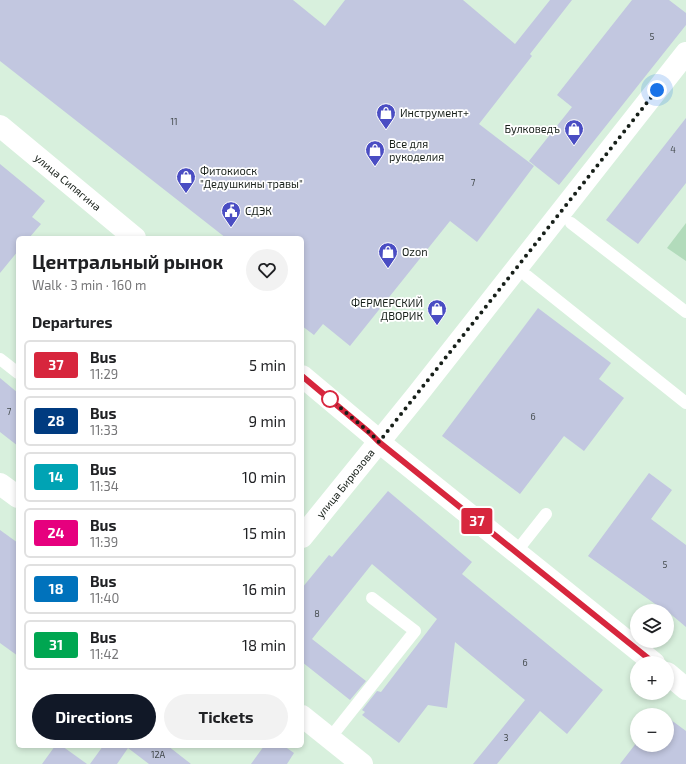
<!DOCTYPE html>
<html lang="en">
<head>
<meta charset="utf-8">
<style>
  :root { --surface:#fff; --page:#f2f2f2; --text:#202124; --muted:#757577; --line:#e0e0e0; --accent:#111827 }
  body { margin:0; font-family:"Exo 2",sans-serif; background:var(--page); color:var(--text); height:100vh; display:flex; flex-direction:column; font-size:15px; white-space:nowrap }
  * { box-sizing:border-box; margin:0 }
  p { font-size:13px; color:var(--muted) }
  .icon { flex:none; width:22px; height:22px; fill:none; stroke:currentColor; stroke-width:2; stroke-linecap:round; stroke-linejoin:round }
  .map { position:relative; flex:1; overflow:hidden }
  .drawer { position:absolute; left:16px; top:236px; width:288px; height:512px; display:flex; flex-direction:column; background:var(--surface); border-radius:6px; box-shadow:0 2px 6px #0003 }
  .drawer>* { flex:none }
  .badge { padding:0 8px; border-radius:3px; font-size:14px; line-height:26px }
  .buttons { position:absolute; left:630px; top:604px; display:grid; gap:8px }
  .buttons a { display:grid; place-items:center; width:44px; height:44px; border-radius:50%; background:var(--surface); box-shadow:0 2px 6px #0003; font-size:20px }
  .you { position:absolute; width:20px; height:20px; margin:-10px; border:3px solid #fff; border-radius:50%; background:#1a73e8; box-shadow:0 0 0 6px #1a73e833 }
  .map>.badge { position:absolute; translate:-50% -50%; box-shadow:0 0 0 2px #fff }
  h2 { padding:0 16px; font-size:15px; line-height:36px }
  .round { display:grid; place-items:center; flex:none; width:42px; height:42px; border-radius:21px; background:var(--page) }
  .head { display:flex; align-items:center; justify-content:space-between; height:68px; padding:0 16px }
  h1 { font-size:19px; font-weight:700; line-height:30px }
  .cta { display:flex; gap:8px; margin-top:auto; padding:8px 16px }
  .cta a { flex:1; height:46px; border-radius:24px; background:var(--accent); color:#fff; font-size:16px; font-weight:700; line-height:46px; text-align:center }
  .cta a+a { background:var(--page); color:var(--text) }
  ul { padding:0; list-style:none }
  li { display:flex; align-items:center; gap:12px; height:50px; margin:0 8px 6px; padding:0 8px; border:2px solid var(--line); border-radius:6px }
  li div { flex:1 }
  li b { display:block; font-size:15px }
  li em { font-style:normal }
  li .badge { min-width:44px; font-weight:700; text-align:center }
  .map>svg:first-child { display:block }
</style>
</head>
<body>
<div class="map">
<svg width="686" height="764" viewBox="0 0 686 764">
  <rect width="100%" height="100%" fill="#d8f0dd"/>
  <!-- green -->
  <polygon fill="#b2dbbb" points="686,223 686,261 667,248"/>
  <!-- building -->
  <g fill="#c2c7e0">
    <polygon points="0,0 293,0 325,26 345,0 463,0 515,44 550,0 572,0 530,54 532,56 479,124 534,166 477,242 450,221 350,346 323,324 314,335 302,326 302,238 226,238 0,61"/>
    <polygon points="632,0 669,0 686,13 686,25 559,185 529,161 572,107 557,95"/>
    <polygon points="686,118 686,183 638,244 606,220"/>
    <polygon points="0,164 45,201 32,217 41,224 29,238 18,238 18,251 0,273"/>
    <polygon points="538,308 611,363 599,379 624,398 584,451 564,436 520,494 442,436"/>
    <polygon points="0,378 18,393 18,446 0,432"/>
    <polygon points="649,473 672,490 651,519 686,545 686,627 667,611 665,611 588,556"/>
    <polygon points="388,491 472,562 462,574 603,690 567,734 540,711 497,764 473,764 525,700 455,642 447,708 428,705 399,743 362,715 365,712 362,710 377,691 381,692 437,619 372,564 312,639 366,681 350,700 302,662 302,588 329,555 332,557"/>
    <polygon points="0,530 18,543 18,656 0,643"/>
    <polygon points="667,717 686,731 686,764 620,764 637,742 637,745 667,745"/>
    <polygon points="55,746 62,746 87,764 42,764"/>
    <polygon points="103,746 168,746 191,764 149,764 128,748 117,764 90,764"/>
    <polygon points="264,746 284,746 294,753 287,764 251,764"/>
  </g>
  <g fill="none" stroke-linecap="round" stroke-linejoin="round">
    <!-- service -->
    <g stroke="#fff" stroke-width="12">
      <polyline points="571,223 686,312"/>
      <polyline points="527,276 686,403"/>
      <polyline points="0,359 18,373"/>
      <polyline points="516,552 546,514"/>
      <polyline points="330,738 415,631 372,598"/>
    </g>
    <!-- minor -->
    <path stroke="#fff" stroke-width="22" id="s1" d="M 302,537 L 417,395 L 686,53"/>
    <!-- tertiary -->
    <g stroke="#fff" stroke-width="22">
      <path id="s2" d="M 0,126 L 135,238"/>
      <polyline points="302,376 370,433 379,442 654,663"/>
      <polyline points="0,484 18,497"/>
      <polyline points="667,673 686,689"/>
      <polyline points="302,716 362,764"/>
    </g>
  </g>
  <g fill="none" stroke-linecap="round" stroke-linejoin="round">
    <!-- line casing -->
    <g stroke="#fff" stroke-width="9">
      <polyline id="line" points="302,376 370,433 379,442 654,663"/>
    </g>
    <!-- line -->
    <use href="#line" stroke="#d7263d" stroke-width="6"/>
    <!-- walk -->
    <polyline stroke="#171f19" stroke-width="4" stroke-dasharray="0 7.2" points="330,399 370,433 379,442 657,90"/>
  </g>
  <!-- icons -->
  <defs>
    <g id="shop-pin" transform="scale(1)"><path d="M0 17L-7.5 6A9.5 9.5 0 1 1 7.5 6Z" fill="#4a4dc3" stroke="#fff"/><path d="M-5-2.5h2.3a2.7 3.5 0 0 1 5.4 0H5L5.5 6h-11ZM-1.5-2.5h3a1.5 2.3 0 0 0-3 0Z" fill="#fff"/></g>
    <g id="civic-pin" transform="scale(1)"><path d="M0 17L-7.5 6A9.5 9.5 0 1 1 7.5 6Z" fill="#4a4dc3" stroke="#fff"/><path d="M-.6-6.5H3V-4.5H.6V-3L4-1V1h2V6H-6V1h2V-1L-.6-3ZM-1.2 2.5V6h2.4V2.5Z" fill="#fff"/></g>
  </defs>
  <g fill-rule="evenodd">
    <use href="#shop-pin" x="386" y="113"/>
    <use href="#shop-pin" x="574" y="129"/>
    <use href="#shop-pin" x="375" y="150"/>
    <use href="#shop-pin" x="186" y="177"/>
    <use href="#civic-pin" x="231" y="211"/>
    <use href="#shop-pin" x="388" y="252"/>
    <use href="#shop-pin" x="437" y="309"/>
  </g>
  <!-- markers -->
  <circle fill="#fff" stroke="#d7263d" stroke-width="2" cx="330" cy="399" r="8"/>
  <g text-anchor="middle" stroke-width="3.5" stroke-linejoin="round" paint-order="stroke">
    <!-- number labels -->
    <g font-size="9" fill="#42494b">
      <text x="652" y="40">5</text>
      <text x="174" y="125">11</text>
      <text x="673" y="153">4</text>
      <text x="473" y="186">7</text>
      <text x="9" y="415">7</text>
      <text x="533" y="420">6</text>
      <text x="665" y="568">5</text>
      <text x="317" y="617">8</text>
      <text x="525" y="666">6</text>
      <text x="506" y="741">3</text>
      <text x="158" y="758">12А</text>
    </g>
    <!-- poi labels -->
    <g font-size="11" fill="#171f19" stroke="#fff" text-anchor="start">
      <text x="400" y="117">Инструмент+</text>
      <text x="560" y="133" text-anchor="end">Булковедъ</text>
      <text x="389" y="148">Все для<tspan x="389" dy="13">рукоделия</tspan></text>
      <text x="200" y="175">Фитокиоск<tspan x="200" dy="13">"Дедушкины травы"</tspan></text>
      <text x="245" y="215">СДЭК</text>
      <text x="402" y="256">Ozon</text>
      <text x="423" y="307" text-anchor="end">ФЕРМЕРСКИЙ<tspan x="423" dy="13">ДВОРИК</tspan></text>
    </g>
    <!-- street labels -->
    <g font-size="11" fill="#171f19" stroke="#fff">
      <text dy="4" stroke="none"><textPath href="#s2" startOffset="88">улица Сипягина</textPath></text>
      <text dy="4" stroke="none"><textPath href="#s1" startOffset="69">улица Бирюзова</textPath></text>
    </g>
  </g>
</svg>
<div class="buttons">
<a><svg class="icon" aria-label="layers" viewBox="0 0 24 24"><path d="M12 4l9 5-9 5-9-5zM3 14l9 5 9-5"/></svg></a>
<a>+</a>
<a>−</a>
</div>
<div class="you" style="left:657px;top:90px"></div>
<b class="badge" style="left:477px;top:521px;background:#d7263d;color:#fff">37</b>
<section class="drawer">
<div class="head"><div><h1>Центральный рынок</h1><p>Walk · 3 min · 160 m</p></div><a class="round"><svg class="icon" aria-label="heart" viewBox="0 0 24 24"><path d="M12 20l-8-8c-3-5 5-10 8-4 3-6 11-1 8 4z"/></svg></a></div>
<h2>Departures</h2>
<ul>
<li><span class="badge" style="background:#d7263d;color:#fff">37</span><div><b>Bus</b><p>11:29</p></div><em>5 min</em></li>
<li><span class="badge" style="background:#003b80;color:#fff">28</span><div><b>Bus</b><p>11:33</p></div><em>9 min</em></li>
<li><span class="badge" style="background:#00a3b4;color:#fff">14</span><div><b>Bus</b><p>11:34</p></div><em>10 min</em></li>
<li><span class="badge" style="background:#e6007e;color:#fff">24</span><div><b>Bus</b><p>11:39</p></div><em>15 min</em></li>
<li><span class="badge" style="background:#0072bc;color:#fff">18</span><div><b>Bus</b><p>11:40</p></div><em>16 min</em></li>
<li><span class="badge" style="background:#00a651;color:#fff">31</span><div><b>Bus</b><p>11:42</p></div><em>18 min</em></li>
</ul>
<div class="cta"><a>Directions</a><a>Tickets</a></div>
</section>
</div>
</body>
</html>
